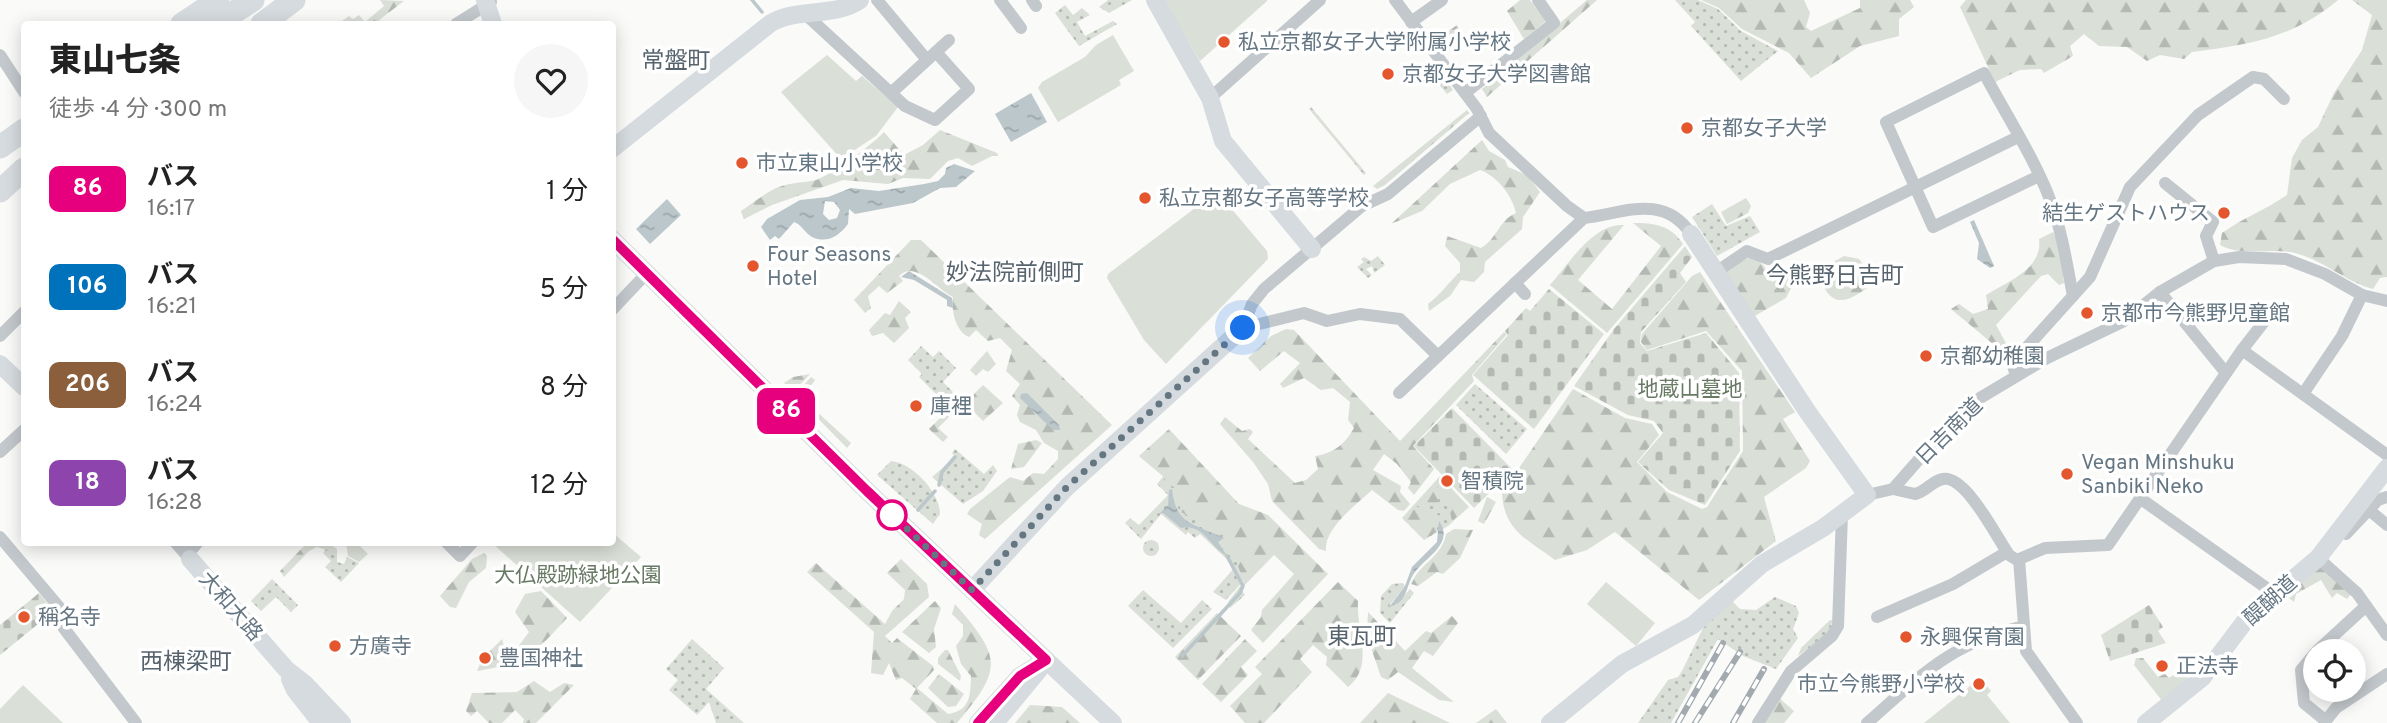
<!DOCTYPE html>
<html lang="ja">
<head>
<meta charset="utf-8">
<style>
  :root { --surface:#fff; --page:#f6f6f6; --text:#222; --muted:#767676 }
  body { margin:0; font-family:Overpass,"Noto Sans JP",sans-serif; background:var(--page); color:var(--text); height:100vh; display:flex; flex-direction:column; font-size:26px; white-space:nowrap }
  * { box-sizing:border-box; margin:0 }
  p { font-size:23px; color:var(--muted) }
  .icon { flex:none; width:38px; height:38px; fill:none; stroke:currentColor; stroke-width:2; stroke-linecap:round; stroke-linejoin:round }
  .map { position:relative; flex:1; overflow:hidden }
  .side { position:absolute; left:21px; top:21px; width:595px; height:525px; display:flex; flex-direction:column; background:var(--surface); border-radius:7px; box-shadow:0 4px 18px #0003 }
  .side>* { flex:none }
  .badge { padding:0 14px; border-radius:10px; font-size:24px; line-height:46px }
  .buttons { position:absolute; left:2303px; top:639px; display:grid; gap:14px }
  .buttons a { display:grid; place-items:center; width:63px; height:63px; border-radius:50%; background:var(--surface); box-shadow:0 4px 18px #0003; font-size:35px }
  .you { position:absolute; width:35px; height:35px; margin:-18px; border:5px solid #fff; border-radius:50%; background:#1a73e8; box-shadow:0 0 0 10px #1a73e833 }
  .map>.badge { position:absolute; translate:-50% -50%; box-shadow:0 0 0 4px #fff }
  .round { display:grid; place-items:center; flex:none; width:74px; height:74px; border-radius:37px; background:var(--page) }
  .summary { display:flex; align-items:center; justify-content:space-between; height:119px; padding:0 28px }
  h1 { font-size:33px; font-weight:800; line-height:52px }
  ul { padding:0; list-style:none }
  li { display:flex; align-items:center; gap:21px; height:98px; padding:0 28px }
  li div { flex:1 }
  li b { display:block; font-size:26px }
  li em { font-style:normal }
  li .badge { min-width:77px; font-weight:700; text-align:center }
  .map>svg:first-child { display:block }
</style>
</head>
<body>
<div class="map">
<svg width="2387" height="723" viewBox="0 0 2387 723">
  <defs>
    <pattern id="grass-dots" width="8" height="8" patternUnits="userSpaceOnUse" patternTransform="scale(1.75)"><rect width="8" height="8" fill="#dadfd7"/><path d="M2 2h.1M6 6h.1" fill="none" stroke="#b4b9b4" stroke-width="1.8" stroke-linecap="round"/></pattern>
    <pattern id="forest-firs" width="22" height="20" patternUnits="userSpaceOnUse" patternTransform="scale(1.75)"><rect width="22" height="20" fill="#dadfd7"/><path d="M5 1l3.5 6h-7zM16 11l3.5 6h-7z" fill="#b4b9b4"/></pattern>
    <pattern id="cemetery-stones" width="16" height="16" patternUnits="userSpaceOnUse" patternTransform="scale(1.75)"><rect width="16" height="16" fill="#dadfd7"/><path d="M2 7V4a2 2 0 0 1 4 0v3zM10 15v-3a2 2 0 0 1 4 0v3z" fill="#b4b9b4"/></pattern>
    <pattern id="water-ripples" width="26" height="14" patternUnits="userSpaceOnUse" patternTransform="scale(1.75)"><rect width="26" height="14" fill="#bbc7cb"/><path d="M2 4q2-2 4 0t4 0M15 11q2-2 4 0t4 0" fill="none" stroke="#9ca6aa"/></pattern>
  </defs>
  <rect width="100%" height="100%" fill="#fafaf8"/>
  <!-- grass -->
  <g fill="url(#grass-dots)">
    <polygon points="1108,0 1132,0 1109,13 1099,7"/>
    <polygon points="1675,0 1698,0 1718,9 1741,31 1778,51 1741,81 1691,26 1695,22"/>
    <polygon points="1065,5 1073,15 1082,8 1090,15 1077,22 1085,36 1113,21 1117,24 1079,46 1055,13"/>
    <polygon points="1438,66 1453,90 1447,94 1430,73"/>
    <polygon points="1311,107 1366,173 1364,175 1309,109"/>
    <polygon points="1712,204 1726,226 1750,216 1760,232 1717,256 1692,217"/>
    <polygon points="1378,256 1385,265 1374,273 1372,266 1366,269 1372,275 1368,278 1357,267 1364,262 1361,259 1364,257 1371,261"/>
    <polygon points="921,346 933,357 939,351 956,368 943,382 954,393 945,403 919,377 922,374 908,360"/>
    <polygon points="1475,384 1527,429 1506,454 1456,405"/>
    <polygon points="955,449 984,474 993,465 997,471 983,491 963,504 932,477 955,457 952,453"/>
    <path d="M 891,461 C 913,463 940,493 940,514 L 933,524 L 877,475 Z"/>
    <polygon points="1176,461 1235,544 1247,577 1226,600 1213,592 1235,567 1200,534 1195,538 1188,532 1186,535 1161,514 1141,539 1125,523 1130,518 1139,525 1168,495 1157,484"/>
    <polygon points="1440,476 1469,507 1448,526 1424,540 1402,518"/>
    <circle cx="1151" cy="548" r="8"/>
    <polygon points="330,544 337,549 337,562 344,564 347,557 359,563 341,582 325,567 331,561 323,553"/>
    <polygon points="272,579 298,605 291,612 276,597 261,611 251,601"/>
    <polygon points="1403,583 1405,586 1389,606 1396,605 1410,589 1414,593 1390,623 1380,613 1381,596 1392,584"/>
    <polygon points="1143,590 1181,623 1202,600 1212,609 1173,648 1128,606"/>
    <polygon points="1775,597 1796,606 1799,613 1793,629 1798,638 1776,669 1743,656 1718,639 1671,723 1638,723 1668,680 1678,677 1682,671 1703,628 1732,601 1740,609 1756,610"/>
    <polygon points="1830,620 1833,620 1829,633 1798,656 1801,648"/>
    <polygon points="692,639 724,668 706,689 744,723 716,723 709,702 697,715 669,690 678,680 666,669"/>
  </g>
  <!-- forest -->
  <g fill="url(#forest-firs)">
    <polygon points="380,0 404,1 379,20 382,24 338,24 349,16 353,19 359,15 365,22 384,6"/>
    <polygon points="1520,0 1530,0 1546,21 1524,39 1507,11"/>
    <polygon points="1587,0 1597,0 1487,97 1482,89"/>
    <polygon points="1701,0 1804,0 1810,13 1806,27 1811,31 1860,8 1860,0 1910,0 1914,7 1899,19 1899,36 1860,46 1811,78 1789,53 1742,29 1719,8"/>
    <path d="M 1966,0 L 2338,0 C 2293,38 2248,45 2192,52 L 2184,59 L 2160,55 L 2147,61 L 2127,47 L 2099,46 L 2084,34 L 2070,46 L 2073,56 L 2044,73 L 2041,69 L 2020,70 L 1995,82 L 1960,7 Z"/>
    <path d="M 2352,0 L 2387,0 L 2387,277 L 2380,278 L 2373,289 C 2346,282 2325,261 2295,253 C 2271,247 2241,257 2220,245 L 2222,233 C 2243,218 2265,210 2287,195 L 2292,158 L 2302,140 L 2318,127 L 2334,93 L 2362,50 L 2372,15 Z"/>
    <polygon points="1457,25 1463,38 1442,53 1435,41"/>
    <polygon points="1467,110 1469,113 1385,185 1377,189 1373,186"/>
    <path d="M 940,130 L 997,153 L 998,156 L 992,156 L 972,166 L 958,158 L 948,161 L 930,179 L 903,178 L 888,184 L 843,180 L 772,205 L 744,219 L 741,211 C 753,203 766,192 779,187 C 791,182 805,183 816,180 C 831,175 873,144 884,132 L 904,155 L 923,145 Z"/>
    <path d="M 1482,140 L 1489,151 L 1505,160 L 1508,167 L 1527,175 L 1540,192 L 1523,217 L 1522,229 L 1485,262 L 1484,272 L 1474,282 L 1461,280 L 1450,296 L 1429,311 L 1428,304 C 1441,294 1448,283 1460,272 L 1460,263 L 1445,246 L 1447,236 L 1481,248 C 1497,239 1499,220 1516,213 C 1512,195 1497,176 1480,170 L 1450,184 L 1422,211 L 1391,224 Z"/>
    <polygon points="1746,198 1751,206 1748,213 1727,224 1721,212"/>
    <path d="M 1633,223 C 1654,223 1671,225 1683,244 L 1607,333 L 1550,285 C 1569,264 1593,223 1624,225 L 1578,280 L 1612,309 L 1661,246 Z"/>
    <path d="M 2053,232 L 2059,244 L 2064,283 L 2059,285 L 2048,274 L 2041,276 L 1996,325 L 2013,356 L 2011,359 L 1951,309 L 1959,304 L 1973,314 L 1988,309 L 1986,295 C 2008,281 2043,269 2039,239 Z"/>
    <path d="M 911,240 L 921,240 L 1112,425 L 985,539 L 979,535 L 982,524 L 967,514 L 970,509 L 1010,477 L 1023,481 L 1033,473 L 1044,474 L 1058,459 L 1058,451 L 1044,443 L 1036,430 L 1020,422 L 1017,415 L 1020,405 L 1012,396 L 1020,384 L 1006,371 L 1012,350 L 1000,338 L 988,341 L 976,330 L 969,337 C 955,332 951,308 953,297 C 938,290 915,259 899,276 L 903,281 L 887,293 L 879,286 L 868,296 L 871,308 L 865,313 L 854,300 Z"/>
    <polygon points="1753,256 1764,266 1772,282 1796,270 1797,277 1786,298 1753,317 1721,271"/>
    <path d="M 1844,256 L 1859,259 L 1871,274 L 1867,288 C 1845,304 1831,307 1820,279 L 1830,264 Z"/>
    <path d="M 1700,272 L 1795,412 L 1783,419 L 1810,461 L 1806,468 L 1764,497 L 1776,541 L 1699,600 L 1615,532 L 1587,550 L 1555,560 C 1527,539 1504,531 1502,493 L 1573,389 L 1625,418 L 1652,424 L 1659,435 L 1637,462 L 1667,492 L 1702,509 L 1707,507 L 1743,451 L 1742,371 L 1706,331 L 1647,350 L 1641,342 L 1642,334 L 1692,276 Z"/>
    <polygon points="899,301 911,312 905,318 909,328 894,343 883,333 872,336 869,330 885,313 890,315"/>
    <path d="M 1286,329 L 1294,330 L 1400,441 L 1504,332 L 1507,334 L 1472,375 L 1474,381 L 1413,446 L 1434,469 L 1414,495 L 1408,488 L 1411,482 L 1397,464 L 1384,454 L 1373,470 L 1401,486 L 1400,492 L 1410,504 L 1404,511 L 1398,510 L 1372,490 C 1356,505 1324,528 1326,551 L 1319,549 L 1272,501 L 1268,484 L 1253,462 L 1220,424 L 1225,417 L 1242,431 L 1250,429 L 1253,432 L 1248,439 L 1295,483 L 1306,480 L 1318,469 L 1315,456 C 1334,453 1344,445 1354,428 L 1348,420 L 1350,402 L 1333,388 L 1321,390 L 1304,378 L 1283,388 L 1280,384 L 1300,363 L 1284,351 L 1260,371 L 1248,358 L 1271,336 Z"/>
    <polygon points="987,351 996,364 988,372 983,369 976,376 970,370"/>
    <polygon points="810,374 793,392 784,383 793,377"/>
    <polygon points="811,377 815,380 802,398 851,443 847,448 795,395"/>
    <polygon points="983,385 1003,403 983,421 965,403"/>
    <polygon points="945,413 949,417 938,428 948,437 943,442 929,429"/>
    <polygon points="1169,429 1239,504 1268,515 1328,574 1263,643 1251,630 1261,617 1262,610 1294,574 1274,555 1241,589 1245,595 1230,608 1228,602 1244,581 1236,561 1223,544 1229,539 1181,512 1176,487 1164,485 1165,478 1139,456"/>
    <polygon points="1036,440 1042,443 1024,467 1011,469 1018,444"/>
    <polygon points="1439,479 1467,508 1452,521 1447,499 1435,484"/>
    <polygon points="1432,486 1442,509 1419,502"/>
    <polygon points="1487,497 1496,502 1484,524 1478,521"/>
    <polygon points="1415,506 1441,516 1435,524 1436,532 1425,539 1404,517"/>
    <path d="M 1454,529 L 1473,530 L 1460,558 L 1443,574 L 1437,572 L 1418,586 L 1411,584 C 1419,564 1442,557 1446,534 Z"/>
    <polygon points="307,543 330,544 326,550 317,547 309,551 284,577 280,571"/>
    <polygon points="346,543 357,543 368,554 359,562 348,556"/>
    <polygon points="484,553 487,556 486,568 469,582 456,608 450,607 440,596 472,559"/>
    <path d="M 901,559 L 927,584 L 929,597 L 885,636 L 892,643 L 897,638 L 933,666 L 934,670 L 917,688 L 948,714 C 971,710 970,696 971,676 L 961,664 L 956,646 L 963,636 L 963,625 L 952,614 L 955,604 C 1001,657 1004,668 957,723 L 937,723 L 910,699 L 916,689 L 902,678 L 896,680 L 889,663 L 883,675 L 871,673 L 874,632 L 807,572 L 816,563 L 885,624 L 892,611 L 904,599 L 905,590 L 887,573 Z"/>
    <polygon points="2319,564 2351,594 2347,599 2337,593 2332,598 2321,580 2296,594 2294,602 2284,594"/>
    <path d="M 1338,582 L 1358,601 C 1356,631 1375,666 1348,687 L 1326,665 L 1327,657 L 1313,645 L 1300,659 L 1312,672 L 1264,723 L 1245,723 L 1230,706 L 1262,674 L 1255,667 Z"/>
    <path d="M 541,591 L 567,618 C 534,654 526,663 477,671 L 482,659 L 502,639 L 505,650 L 515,651 L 529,632 L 515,612 L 525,594 Z"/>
    <polygon points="935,601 941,608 934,629 936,647 929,653 902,632"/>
    <polygon points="1368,612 1405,651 1426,631 1431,633 1452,616 1458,623 1433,656 1424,651 1412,668 1454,702 1439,700 1398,672 1388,680 1381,677 1367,636"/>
    <polygon points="1217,613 1241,636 1198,680 1175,657"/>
    <polygon points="1245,639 1257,651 1241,667 1248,675 1221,702 1202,684"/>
    <polygon points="945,650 948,650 961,676 960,681 938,664 938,658"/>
    <polygon points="2136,658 2143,658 2158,677 2165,674 2169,678 2181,670 2189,679 2163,702 2134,665"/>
    <polygon points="939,674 964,694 956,706 948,707 928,688"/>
    <polygon points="534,681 550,692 564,683 574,685 536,723 523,723 524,719 515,710 502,723 489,723 477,711 471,716 466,711 472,693 517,692"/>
    <polygon points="1388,693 1450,723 1360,723"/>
    <polygon points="1778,697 1794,711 1784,723 1762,723"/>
    <polygon points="1030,705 1062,707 1080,723 1015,723"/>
    <polygon points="1496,709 1507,723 1476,723"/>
  </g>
  <!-- cemetery -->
  <g fill="url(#cemetery-stones)">
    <polygon points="1685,246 1692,257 1680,273 1686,282 1641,332 1640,343 1647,351 1706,333 1739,373 1740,451 1705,505 1669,490 1638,462 1663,433 1654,421 1628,415 1574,386 1614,329"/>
    <polygon points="1549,289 1604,334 1534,429 1473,375 1508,335 1505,331 1526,308 1530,311"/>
    <polygon points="1452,408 1513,470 1474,508 1414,446"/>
    <polygon points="39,593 54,611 0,655 0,625"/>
    <polygon points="2149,605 2163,627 2158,631 2166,643 2110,661 2101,635"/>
  </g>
  <!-- park -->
  <g fill="#dadfd7">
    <polygon points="1164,0 1267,0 1267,1 1200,61"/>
    <polygon points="1113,35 1134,71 1119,80 1121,85 1058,122 1038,88 1042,82 1085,57 1096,45"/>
    <polygon points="827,55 856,81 862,76 898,107 876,136 841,159 781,92"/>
    <polygon points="1211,196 1224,200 1267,251 1268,259 1166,364 1144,340 1107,278 1108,274"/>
    <polygon points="613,533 641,557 580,622 492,543 612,542"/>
    <polygon points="1606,582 1655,623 1636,646 1587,604"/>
    <polygon points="1980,678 1991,691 1987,695 2010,723 1924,723"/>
    <polygon points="23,685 63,723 0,723 0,709"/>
  </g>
  <!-- water -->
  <g fill="url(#water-ripples)" fill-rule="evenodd">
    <polygon points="1031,93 1047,122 1011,142 995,114"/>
    <path d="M 954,164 L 975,171 L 956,187 L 940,188 L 913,203 L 855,214 L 849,209 L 848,224 C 839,236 827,244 812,237 C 805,233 802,225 794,222 L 779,239 L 775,236 L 770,240 L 761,227 L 767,219 L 800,200 L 828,197 L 851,188 L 879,191 L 924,184 L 938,181 L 945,174 L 946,168 ZM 825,201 L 834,202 L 840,210 L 837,218 L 829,220 L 823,214 Z"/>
    <polygon points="667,199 681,215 650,244 636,229"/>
    <polygon points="1974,220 1994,266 1990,268 1977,259 1979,243 1970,222"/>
    <polygon points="909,271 952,298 953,308 947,306 947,300 914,280 901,277"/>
    <polygon points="1027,393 1059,425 1060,430 1053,430 1020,398 1021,394"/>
    <path d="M 1172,489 C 1175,525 1195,524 1224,538 L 1218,542 L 1227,556 C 1211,549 1204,523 1181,528 L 1163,513 L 1159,514 L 1168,505 L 1169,490 Z"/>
    <path d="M 1439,521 C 1455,543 1426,557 1415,572 C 1406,583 1408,604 1390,606 L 1405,586 L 1412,567 L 1437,542 Z"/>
  </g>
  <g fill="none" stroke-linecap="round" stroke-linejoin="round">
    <!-- stream -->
    <g stroke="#bbc7cb" stroke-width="3.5">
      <polyline points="752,0 762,12"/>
      <polyline points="939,485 942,472 955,457"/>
      <polyline points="918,510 935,491"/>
      <polyline points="1182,656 1240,593 1243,586 1227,556"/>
    </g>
    <!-- street -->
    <g stroke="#c3c8cc" stroke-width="12">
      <polyline points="877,0 927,60"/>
      <polyline points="1000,0 1021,28"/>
      <polyline points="1032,0 1036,6"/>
      <path d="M 1395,0 L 1477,109 L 1489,133 L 1567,206 L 1584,218 C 1622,214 1663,192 1691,234"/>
      <polyline points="803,12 905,106 935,120 969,89 936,52"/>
      <polyline points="1411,22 1442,0"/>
      <polyline points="456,24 491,2"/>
      <polyline points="0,55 24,92"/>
      <polyline points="891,93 949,40"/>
      <polyline points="1465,93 1554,23 1538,0"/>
      <polyline points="1210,98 1320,0"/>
      <path d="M 2039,176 L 1933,227 L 1886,122 L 1984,73 C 2006,115 2034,157 2051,202 C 2062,232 2067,265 2073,296"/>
      <polyline points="2165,183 2213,222 2206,236 2214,261"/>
      <polyline points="1716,272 1747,251 1768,259 2018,137"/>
      <polyline points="1515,283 1525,294"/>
      <polyline points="2160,292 2226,373"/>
      <polyline points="612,310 647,273"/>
      <polyline points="1243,328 1252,304 1264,289 1362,206 1388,194 1481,116"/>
      <polyline points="1243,328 1304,313 1327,321 1360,314 1400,319 1438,356"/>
      <polyline points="0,336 24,312"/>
      <polyline points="2242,350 2270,314"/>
      <polyline points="2016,375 2013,366 2018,357 2090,277 2130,187 2198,115 2253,77 2264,79 2284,99"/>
      <polyline points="1399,393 1584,218"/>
      <polyline points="2303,394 2342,336 2362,295"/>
      <polyline points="0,452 24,430"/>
      <path d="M 1893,489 L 1915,494 C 1925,492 1932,481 1943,479 C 1966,475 1997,538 2009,555 L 2017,560 L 2045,548 L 2108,545 L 2242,350 L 2387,455"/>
      <polyline points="1867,495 1893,489 1928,449 1980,398 2047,358 2124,321 2160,292 2214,261 2239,257 2286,259 2325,274 2362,295 2387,301"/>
      <polyline points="2141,499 2275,594"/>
      <polyline points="2369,510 2387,525"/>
      <polyline points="2346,534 2378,500 2387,497"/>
      <polyline points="0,537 71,621 63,627 136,723"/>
      <polyline points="175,542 190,559"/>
      <polyline points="446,542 460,556 473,542"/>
      <polyline points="187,555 198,542"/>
      <polyline points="2318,558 2357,593 2387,635"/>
      <polyline points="2019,559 2026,651 2077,723"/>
      <polyline points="1877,617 1953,584 2007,552"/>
      <polyline points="2317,651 2366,606"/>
      <polyline points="2315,653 2301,670 2304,703 2326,721"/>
      <polyline points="1758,723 1791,671 1832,636 1838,626 1842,514"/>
      <path d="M 1867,723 C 1923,674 1949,644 2024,626"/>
      <polyline points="2324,723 2336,708 2387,674"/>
    </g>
    <!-- secondary -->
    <g stroke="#d6dbdf" stroke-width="18">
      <polyline points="485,0 493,24"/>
      <polyline points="1155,0 1210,98 1223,141 1312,249"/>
      <path d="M 612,149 L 771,23 C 799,7 834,18 860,0"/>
      <polyline points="612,239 867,491 1113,723"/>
      <polyline points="0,364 24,387"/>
      <polyline points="190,559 286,669 304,683 342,723"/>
      <polyline points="972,590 1067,487 1243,328"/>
      <polyline points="290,679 295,690 321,723"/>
      <polyline points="978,723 1020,676 1046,660"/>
      <polyline points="995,723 1042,666"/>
      <polyline points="1550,723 1622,664 1693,625 1762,564 1823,528 1867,495 1807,411 1691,234"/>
      <polyline points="2146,723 2202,678 2249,616 2318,558 2387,468"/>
    </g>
    <!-- highway -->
    <g stroke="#d6dbdf" stroke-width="23">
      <polyline points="182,24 218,0"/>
      <polyline points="216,24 253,0"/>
      <polyline points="262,24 294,0"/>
      <polyline points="0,147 24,130"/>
      <polyline points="0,191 24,169"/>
    </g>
    <!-- rail casing -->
    <g stroke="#a2aab0" stroke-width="6">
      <g id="rail">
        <polyline points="1678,723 1723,643"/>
        <polyline points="1695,723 1740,652"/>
        <polyline points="1733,723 1764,669"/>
      </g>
    </g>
    <!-- rail -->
    <use href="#rail" stroke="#fff" stroke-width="3.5" stroke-dasharray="10" stroke-linecap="butt"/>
  </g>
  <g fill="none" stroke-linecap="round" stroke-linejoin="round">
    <!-- line casing -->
    <g stroke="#fff" stroke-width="16">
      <polyline id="line" points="612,239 867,491 1046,660 1020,676 978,723"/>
    </g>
    <!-- line -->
    <use href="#line" stroke="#e6007e" stroke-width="10"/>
    <!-- walk -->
    <polyline stroke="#657683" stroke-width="7" stroke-dasharray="0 12.6" points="892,515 886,509 972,590 1067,487 1243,328"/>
  </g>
  <!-- markers -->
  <g fill="#e4572e" stroke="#fff" stroke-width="2.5">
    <circle cx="1224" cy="42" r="7"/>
    <circle cx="1388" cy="74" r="7"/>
    <circle cx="1687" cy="128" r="7"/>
    <circle cx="742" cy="163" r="7"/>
    <circle cx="1145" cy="198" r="7"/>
    <circle cx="2224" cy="213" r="7"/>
    <circle cx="753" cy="266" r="7"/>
    <circle cx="2087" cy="313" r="7"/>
    <circle cx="1926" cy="356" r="7"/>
    <circle cx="916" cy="406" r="7"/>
    <circle cx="2067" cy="474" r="7"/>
    <circle cx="1447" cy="481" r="7"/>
    <circle cx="24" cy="617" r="7"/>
    <circle cx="1906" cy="637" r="7"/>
    <circle cx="335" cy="646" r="7"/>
    <circle cx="485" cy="658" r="7"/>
    <circle cx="2162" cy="666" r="7"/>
    <circle cx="1979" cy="684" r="7"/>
  </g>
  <circle fill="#fff" stroke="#e6007e" stroke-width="3.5" cx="892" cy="515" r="14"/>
  <g text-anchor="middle" stroke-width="7" stroke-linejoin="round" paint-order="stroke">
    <!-- poi labels -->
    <g font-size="21" fill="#657683" stroke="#fff" text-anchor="start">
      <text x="1238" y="49">私立京都女子大学附属小学校</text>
      <text x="1402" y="81">京都女子大学図書館</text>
      <text x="1701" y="135">京都女子大学</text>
      <text x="756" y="170">市立東山小学校</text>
      <text x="1159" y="205">私立京都女子高等学校</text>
      <text x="2210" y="220" text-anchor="end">結生ゲストハウス</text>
      <text x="767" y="261">Four Seasons<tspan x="767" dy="24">Hotel</tspan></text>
      <text x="2101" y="320">京都市今熊野児童館</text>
      <text x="1940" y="363">京都幼稚園</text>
      <text x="930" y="413">庫裡</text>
      <text x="2081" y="469">Vegan Minshuku<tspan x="2081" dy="24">Sanbiki Neko</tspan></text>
      <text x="1461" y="488">智積院</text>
      <text x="38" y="624">稱名寺</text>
      <text x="1920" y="644">永興保育園</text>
      <text x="349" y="653">方廣寺</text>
      <text x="499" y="665">豊国神社</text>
      <text x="2176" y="673">正法寺</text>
      <text x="1965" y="691" text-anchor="end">市立今熊野小学校</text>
    </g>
    <!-- park labels -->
    <g font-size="21" fill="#687a64" stroke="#fff">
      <text x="1690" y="396">地蔵山墓地</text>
      <text x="578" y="582">大仏殿跡緑地公園</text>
    </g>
    <!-- street labels -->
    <g font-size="21" fill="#657683" stroke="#fff">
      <text transform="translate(1949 431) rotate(-45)" y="7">日吉南道</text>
      <text transform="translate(2270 600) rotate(-42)" y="7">醍醐道</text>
      <text transform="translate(231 606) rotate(49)" y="7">大和大路</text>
    </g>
    <!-- neighbourhood labels -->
    <g font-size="23" fill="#57646e" stroke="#fff">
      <text x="676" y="68">常盤町</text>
      <text x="1015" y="280">妙法院前側町</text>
      <text x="1835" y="283">今熊野日吉町</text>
      <text x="1362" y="644">東瓦町</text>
      <text x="186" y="669">西棟梁町</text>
    </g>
  </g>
</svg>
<div class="buttons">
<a><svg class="icon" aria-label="locate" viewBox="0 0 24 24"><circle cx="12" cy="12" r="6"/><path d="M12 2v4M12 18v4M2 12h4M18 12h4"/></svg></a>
</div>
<div class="you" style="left:1243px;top:328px"></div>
<b class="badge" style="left:786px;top:411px;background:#e6007e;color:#fff">86</b>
<section class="side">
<div class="summary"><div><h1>東山七条</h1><p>徒歩 · 4 分 · 300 m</p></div><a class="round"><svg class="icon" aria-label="heart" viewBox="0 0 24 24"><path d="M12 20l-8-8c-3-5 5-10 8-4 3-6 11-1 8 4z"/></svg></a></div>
<ul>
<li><span class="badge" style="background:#e6007e;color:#fff">86</span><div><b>バス</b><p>16:17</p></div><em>1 分</em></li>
<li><span class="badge" style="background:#0072bc;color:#fff">106</span><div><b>バス</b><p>16:21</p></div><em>5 分</em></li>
<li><span class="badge" style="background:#8b5e3c;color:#fff">206</span><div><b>バス</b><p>16:24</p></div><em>8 分</em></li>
<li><span class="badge" style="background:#8e44ad;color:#fff">18</span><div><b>バス</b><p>16:28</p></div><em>12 分</em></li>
</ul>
</section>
</div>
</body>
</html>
